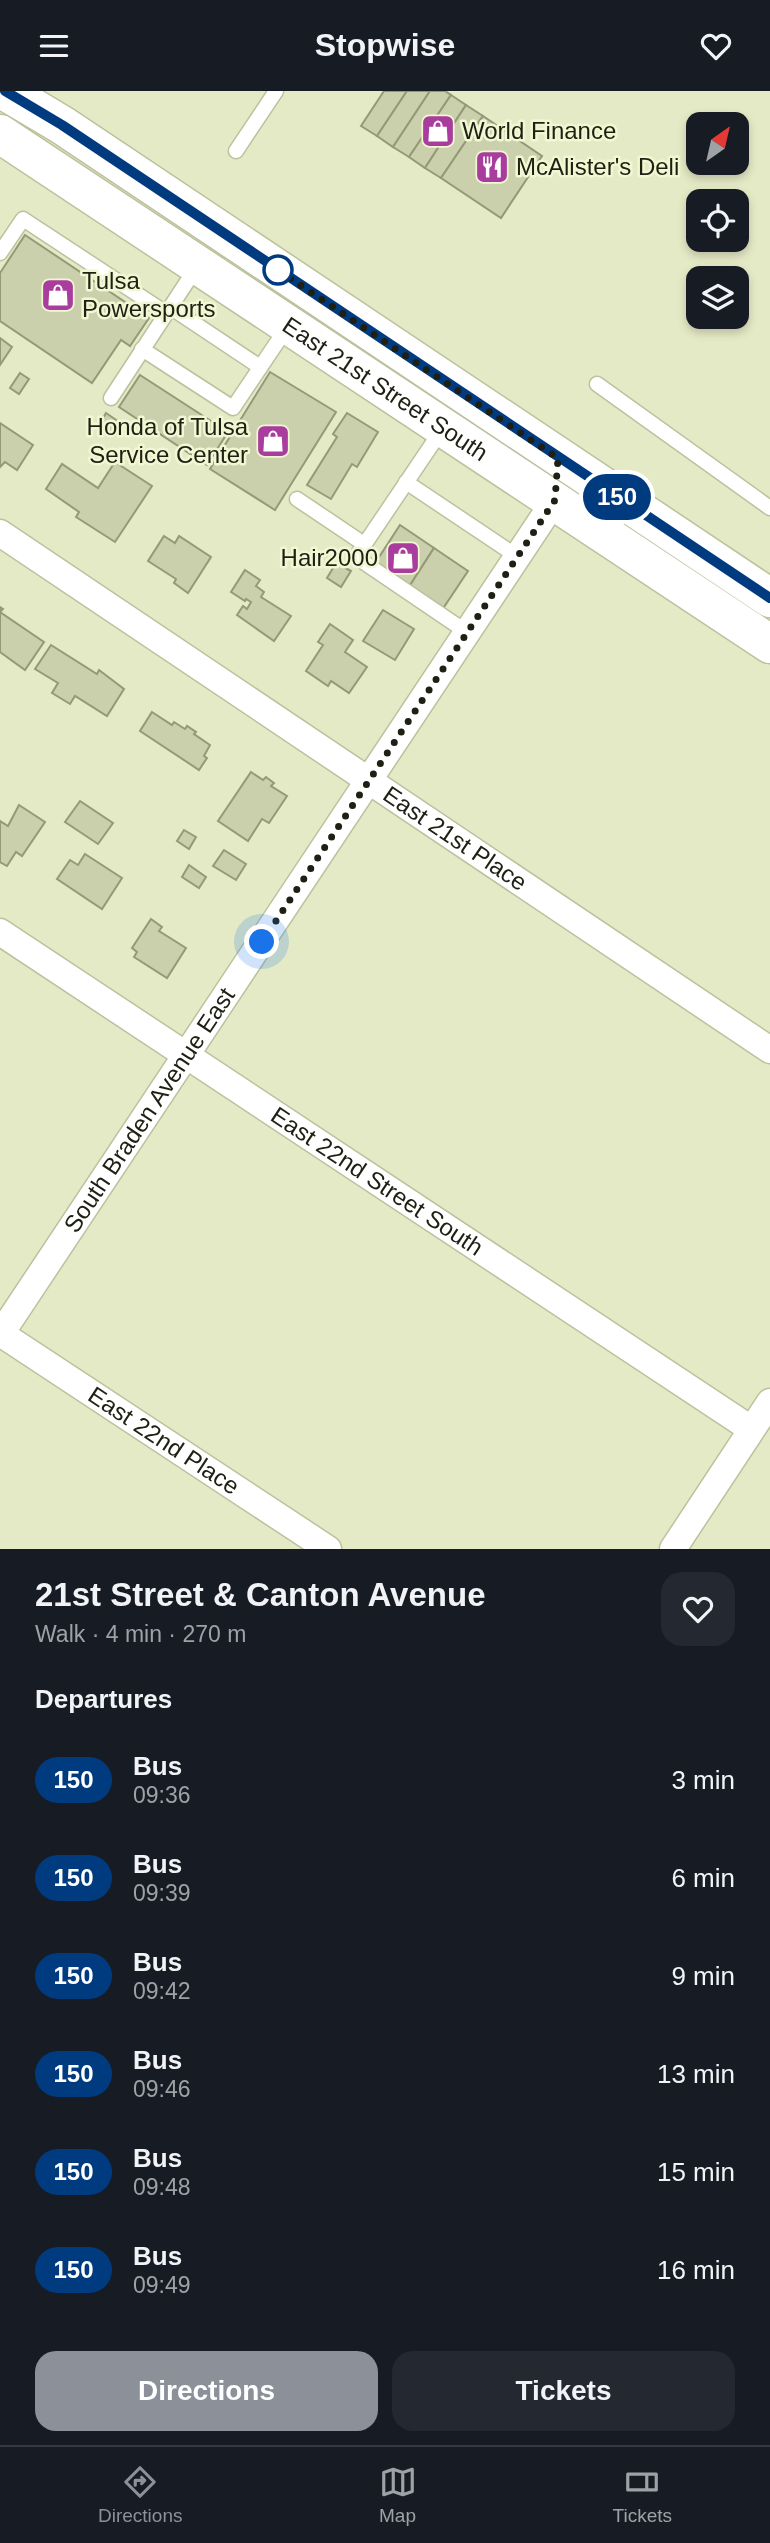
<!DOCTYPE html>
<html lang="en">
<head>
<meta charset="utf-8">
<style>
  :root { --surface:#171b24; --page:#242831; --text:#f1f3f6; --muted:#9ea1a6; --line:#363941; --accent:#8c9099 }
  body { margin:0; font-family:Helvetica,sans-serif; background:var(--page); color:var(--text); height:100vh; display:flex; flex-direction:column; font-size:26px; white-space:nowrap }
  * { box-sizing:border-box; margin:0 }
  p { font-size:23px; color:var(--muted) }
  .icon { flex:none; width:38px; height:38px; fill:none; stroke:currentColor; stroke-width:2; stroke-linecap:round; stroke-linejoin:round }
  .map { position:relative; height:1458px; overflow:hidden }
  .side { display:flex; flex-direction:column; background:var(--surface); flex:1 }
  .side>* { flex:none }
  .badge { padding:0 14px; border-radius:23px; font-size:24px; line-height:46px }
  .needle { width:46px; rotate:34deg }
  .tools { position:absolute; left:686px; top:21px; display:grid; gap:14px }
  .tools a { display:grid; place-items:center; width:63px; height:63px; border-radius:14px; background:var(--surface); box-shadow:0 4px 10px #0003; font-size:35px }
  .you { position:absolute; width:35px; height:35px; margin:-18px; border:5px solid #fff; border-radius:50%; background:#1a73e8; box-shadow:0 0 0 10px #1a73e833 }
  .map>.badge { position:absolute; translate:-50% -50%; box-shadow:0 0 0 4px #fff }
  h2 { padding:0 35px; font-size:26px; line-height:63px }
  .round { display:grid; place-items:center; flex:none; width:74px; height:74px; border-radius:21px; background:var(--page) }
  .summary { display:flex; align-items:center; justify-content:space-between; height:119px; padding:0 35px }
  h1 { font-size:33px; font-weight:700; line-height:52px }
  .action { display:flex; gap:14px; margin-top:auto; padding:14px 35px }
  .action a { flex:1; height:80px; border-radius:21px; background:var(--accent); color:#fff; font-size:28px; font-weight:700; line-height:80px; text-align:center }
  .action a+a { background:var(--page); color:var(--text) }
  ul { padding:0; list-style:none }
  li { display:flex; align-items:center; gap:21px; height:98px; padding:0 35px }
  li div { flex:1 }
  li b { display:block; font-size:26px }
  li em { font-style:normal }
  li .badge { min-width:77px; font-weight:700; text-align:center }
  header { display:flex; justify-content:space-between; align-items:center; height:91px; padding:0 35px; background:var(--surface); font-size:32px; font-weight:700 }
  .tabs { display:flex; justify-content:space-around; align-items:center; height:98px; border-top:2px solid var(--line); background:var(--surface); font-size:19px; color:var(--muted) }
  .tabs a { display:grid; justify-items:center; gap:4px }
  .tabs .on { color:var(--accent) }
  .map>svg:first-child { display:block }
</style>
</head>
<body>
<header><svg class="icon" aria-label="menu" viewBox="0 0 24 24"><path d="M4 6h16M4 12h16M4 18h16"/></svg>Stopwise<svg class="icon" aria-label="heart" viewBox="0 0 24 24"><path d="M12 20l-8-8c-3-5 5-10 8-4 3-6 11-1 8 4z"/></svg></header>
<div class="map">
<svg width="770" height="1458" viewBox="0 0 770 1458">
  <rect width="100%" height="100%" fill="#e5eac6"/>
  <!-- building -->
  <g fill="#cacfac" stroke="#959978" stroke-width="2">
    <polygon points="384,0 407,0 377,45 361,35"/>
    <polygon points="407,0 430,0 393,56 377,45"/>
    <polygon points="430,0 445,0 451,4 409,66 393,56"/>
    <polygon points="451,4 466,14 425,77 409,66"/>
    <polygon points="466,14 483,25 441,87 425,77"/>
    <polygon points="483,25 542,65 501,127 441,87"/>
    <polygon points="25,144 149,227 130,255 121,249 92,292 0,230 0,182"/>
    <polygon points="0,247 12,256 0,274"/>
    <polygon points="270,281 336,321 275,419 210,378"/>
    <polygon points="20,282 29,288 19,303 10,297"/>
    <polygon points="140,284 228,341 207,374 119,316"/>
    <polygon points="106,322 122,333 115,344 98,336"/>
    <polygon points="347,322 378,341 357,376 352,373 331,408 307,394 337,346 333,343"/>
    <polygon points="0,332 33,354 17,379 5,371 0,376"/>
    <polygon points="115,371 152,395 115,451 76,426 79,421 46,398 62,373 98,397"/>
    <polygon points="400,434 434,457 407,499 372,477"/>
    <polygon points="164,445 175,452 179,445 211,466 188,502 174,492 176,488 148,470"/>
    <polygon points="434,457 468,480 440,522 407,499"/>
    <polygon points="336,472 351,480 341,496 327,487"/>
    <polygon points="245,479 260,489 256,495 264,501 261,506 291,525 274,550 237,524 243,515 247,518 251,511 246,508 245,510 231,501"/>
    <polygon points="0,516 3,518 0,521 44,551 25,579 0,561"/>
    <polygon points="383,519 414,538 395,569 363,550"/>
    <polygon points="330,533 353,549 345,561 367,576 349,602 331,590 328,595 306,580 323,554 318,551"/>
    <polygon points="51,554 97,583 99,579 124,598 107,625 75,605 70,613 52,602 58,592 35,578"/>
    <polygon points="152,621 172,634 174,631 185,638 187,635 196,641 194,643 210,654 204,665 207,667 199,679 140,640"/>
    <polygon points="251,681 263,689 266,686 274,692 271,695 287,705 269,732 262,728 248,750 218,730"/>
    <polygon points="80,710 113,732 98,753 65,731"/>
    <polygon points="19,714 45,731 22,765 16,761 7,775 0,771 0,730 8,735"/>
    <polygon points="184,739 196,746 189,758 177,750"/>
    <polygon points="224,759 246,773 236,789 213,775"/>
    <polygon points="85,763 122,787 102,818 57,788 70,769 78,774"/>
    <polygon points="189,774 206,786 199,797 182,786"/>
    <polygon points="151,828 162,836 159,840 186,857 167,887 134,866 137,861 132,857"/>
  </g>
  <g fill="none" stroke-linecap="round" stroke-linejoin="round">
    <!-- lane casing -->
    <g stroke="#bcc19e" stroke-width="17">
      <g id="lane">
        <polyline points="236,60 276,0"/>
        <polyline points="0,162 23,128 166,222"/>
        <polyline points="170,216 260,276"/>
        <polyline points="142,258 233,317 288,235"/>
        <polyline points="597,293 770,417"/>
        <polyline points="111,307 198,174"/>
        <polyline points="443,337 356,466 468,542"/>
        <polyline points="406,391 518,466"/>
        <polyline points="297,408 364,453"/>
      </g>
    </g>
    <!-- street casing -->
    <g stroke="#bcc19e" stroke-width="29">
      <g id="street">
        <path id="s1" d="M 0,442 L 770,959"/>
        <path id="s2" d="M 0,841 L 751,1338"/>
        <path id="s3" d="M 0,1242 L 328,1458"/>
        <path id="s4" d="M 0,1244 L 555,409"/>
        <polyline points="673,1458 770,1311"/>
      </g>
    </g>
    <!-- secondary casing -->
    <g stroke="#bcc19e" stroke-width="41">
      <g id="secondary">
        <polyline points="5,0 62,34 770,507"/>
        <path id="s5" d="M 0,43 L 770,553"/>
      </g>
    </g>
    <!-- lane -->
    <use href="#lane" stroke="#fff" stroke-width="14"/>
    <!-- street -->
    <use href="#street" stroke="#fff" stroke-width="26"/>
    <!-- secondary -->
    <use href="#secondary" stroke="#fff" stroke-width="38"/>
  </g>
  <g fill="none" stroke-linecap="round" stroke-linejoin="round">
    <!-- line casing -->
    <g stroke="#fff" stroke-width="16">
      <polyline id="line" points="5,0 62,34 770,507"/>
    </g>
    <!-- line -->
    <use href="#line" stroke="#003b80" stroke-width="10"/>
    <!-- walk -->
    <polyline stroke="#1f2013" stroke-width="7" stroke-dasharray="0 12.6" points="262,851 555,409 558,367 278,179"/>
  </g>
  <!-- icons -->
  <defs>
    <g id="shop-square" transform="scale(1.75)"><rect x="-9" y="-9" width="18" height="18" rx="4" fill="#a93d9d" stroke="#f2f7d3"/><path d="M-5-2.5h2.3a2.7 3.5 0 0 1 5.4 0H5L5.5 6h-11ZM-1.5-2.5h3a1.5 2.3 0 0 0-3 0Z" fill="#fff"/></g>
    <g id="restaurant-square" transform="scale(1.75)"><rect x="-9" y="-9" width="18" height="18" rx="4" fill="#a93d9d" stroke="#f2f7d3"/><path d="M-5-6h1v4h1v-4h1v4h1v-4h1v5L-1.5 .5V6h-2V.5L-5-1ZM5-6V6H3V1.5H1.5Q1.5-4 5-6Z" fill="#fff"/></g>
  </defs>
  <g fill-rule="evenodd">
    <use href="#shop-square" x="438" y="40"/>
    <use href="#restaurant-square" x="492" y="76"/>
    <use href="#shop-square" x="58" y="204"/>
    <use href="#shop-square" x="273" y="350"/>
    <use href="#shop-square" x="403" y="467"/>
  </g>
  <!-- markers -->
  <circle fill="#fff" stroke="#003b80" stroke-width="3.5" cx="278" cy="179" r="14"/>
  <g text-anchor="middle" stroke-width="5" stroke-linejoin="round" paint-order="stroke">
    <!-- poi labels -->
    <g font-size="24" fill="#1f2013" stroke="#f2f7d3" text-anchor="start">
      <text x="462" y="48">World Finance</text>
      <text x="516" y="84">McAlister's Deli</text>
      <text x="82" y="198">Tulsa<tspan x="82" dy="28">Powersports</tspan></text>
      <text x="248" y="344" text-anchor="end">Honda of Tulsa<tspan x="248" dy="28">Service Center</tspan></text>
      <text x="378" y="475" text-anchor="end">Hair2000</text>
    </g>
    <!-- street labels -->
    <g font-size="24" fill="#1f2013" stroke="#f2f7d3">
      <text dy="8" stroke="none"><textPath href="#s5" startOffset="462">East 21st Street South</textPath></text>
      <text dy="8" stroke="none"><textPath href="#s1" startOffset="548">East 21st Place</textPath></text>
      <text dy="8" stroke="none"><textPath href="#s4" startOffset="270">South Braden Avenue East</textPath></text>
      <text dy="8" stroke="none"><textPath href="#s2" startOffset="452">East 22nd Street South</textPath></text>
      <text dy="8" stroke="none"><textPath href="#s3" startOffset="196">East 22nd Place</textPath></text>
    </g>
  </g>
</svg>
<div class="tools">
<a><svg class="needle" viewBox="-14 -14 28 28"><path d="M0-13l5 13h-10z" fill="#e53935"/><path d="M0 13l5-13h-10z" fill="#9ea1a6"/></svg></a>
<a><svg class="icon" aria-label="locate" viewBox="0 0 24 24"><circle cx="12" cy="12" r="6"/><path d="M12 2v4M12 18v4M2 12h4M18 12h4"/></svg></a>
<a><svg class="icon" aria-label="layers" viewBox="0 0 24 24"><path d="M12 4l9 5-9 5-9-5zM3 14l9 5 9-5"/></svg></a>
</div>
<div class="you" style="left:262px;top:851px"></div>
<b class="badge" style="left:617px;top:406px;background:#003b80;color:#fff">150</b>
</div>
<section class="side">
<div class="summary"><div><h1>21st Street &amp; Canton Avenue</h1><p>Walk · 4 min · 270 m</p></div><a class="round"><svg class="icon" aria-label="heart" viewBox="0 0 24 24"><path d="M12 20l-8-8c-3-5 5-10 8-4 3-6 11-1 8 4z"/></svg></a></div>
<h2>Departures</h2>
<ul>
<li><span class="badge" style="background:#003b80;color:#fff">150</span><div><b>Bus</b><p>09:36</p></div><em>3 min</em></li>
<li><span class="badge" style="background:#003b80;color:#fff">150</span><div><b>Bus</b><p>09:39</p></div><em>6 min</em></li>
<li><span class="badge" style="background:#003b80;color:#fff">150</span><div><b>Bus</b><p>09:42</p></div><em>9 min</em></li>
<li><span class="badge" style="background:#003b80;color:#fff">150</span><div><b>Bus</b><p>09:46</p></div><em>13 min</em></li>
<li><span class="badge" style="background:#003b80;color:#fff">150</span><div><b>Bus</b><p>09:48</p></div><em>15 min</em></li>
<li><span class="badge" style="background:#003b80;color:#fff">150</span><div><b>Bus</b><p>09:49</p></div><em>16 min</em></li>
</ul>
<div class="action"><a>Directions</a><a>Tickets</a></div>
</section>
<nav class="tabs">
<a class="on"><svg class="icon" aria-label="directions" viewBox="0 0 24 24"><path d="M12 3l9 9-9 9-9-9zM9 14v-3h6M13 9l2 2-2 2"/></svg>Directions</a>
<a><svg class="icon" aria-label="map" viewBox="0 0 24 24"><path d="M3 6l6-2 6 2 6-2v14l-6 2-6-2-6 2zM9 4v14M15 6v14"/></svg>Map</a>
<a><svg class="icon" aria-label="tickets" viewBox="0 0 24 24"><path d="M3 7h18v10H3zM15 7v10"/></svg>Tickets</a>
</nav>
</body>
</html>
